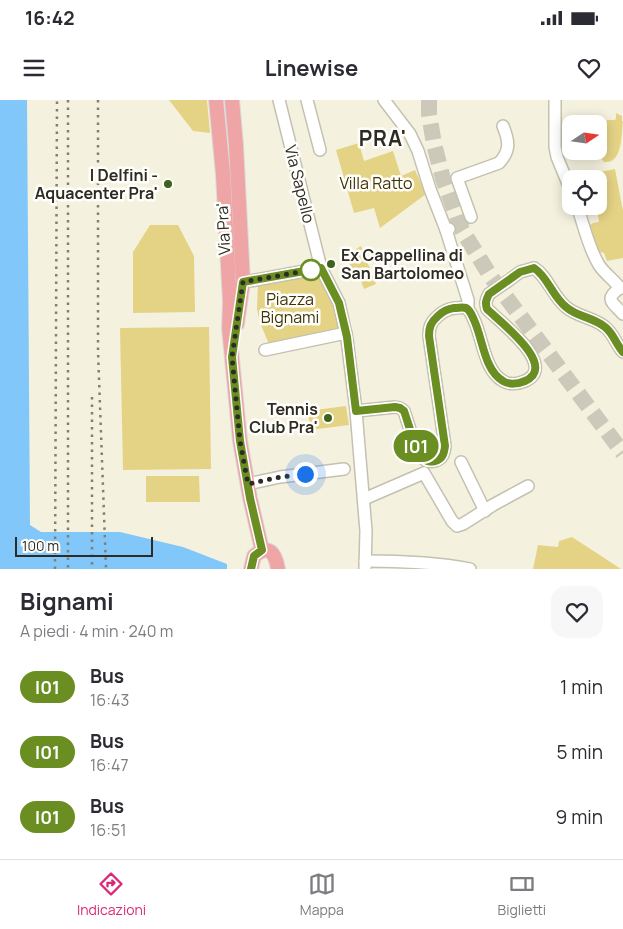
<!DOCTYPE html>
<html lang="it">
<head>
<meta charset="utf-8">
<style>
  :root { --surface:#fff; --page:#f7f7f7; --text:#2b2b33; --muted:#7c7c81; --line:#e1e1e2; --accent:#db2777 }
  body { margin:0; font-family:Manrope,sans-serif; background:var(--page); color:var(--text); height:100vh; display:flex; flex-direction:column; font-size:19px; white-space:nowrap }
  * { box-sizing:border-box; margin:0 }
  p { font-size:16px; color:var(--muted) }
  .icon { flex:none; width:28px; height:28px; fill:none; stroke:currentColor; stroke-width:2; stroke-linecap:round; stroke-linejoin:round }
  .map { position:relative; height:469px; overflow:hidden }
  .sheet { display:flex; flex-direction:column; background:var(--surface); flex:1 }
  .sheet>* { flex:none }
  .badge { padding:0 10px; border-radius:16px; font-size:18px; line-height:32px }
  .needle { width:32px; rotate:77deg }
  .buttons { position:absolute; left:562px; top:15px; display:grid; gap:10px }
  .buttons a { display:grid; place-items:center; width:45px; height:45px; border-radius:10px; background:var(--surface); box-shadow:0 2px 12px #0003; font-size:25px }
  .scale { position:absolute; left:15px; bottom:12px; width:138px; box-sizing:border-box; padding-left:5px; border:2px solid #2c2b24; border-top:0; font-size:14px; line-height:18px; white-space:nowrap; color:#2c2b24; -webkit-text-stroke:4px #fffefa; paint-order:stroke }
  .you { position:absolute; width:25px; height:25px; margin:-12px; border:4px solid #fff; border-radius:50%; background:#1a73e8; box-shadow:0 0 0 8px #1a73e833 }
  .map>.badge { position:absolute; translate:-50% -50%; box-shadow:0 0 0 2px #fff }
  .round { display:grid; place-items:center; flex:none; width:52px; height:52px; border-radius:15px; background:var(--page) }
  .summary { display:flex; align-items:center; justify-content:space-between; height:85px; padding:0 20px }
  h1 { font-size:24px; font-weight:700; line-height:38px }
  ul { padding:0; list-style:none }
  li { display:flex; align-items:center; gap:15px; height:65px; padding:0 20px }
  li div { flex:1 }
  li b { display:block; font-size:19px }
  li em { font-style:normal }
  li .badge { min-width:55px; font-weight:700; text-align:center }
  .status { display:flex; justify-content:space-between; align-items:center; height:35px; padding:0 25px; background:var(--surface); direction:ltr }
  .status svg { height:14px; fill:currentColor }
  header { display:flex; justify-content:space-between; align-items:center; height:65px; padding:0 20px; background:var(--surface); font-size:22px; font-weight:700 }
  .tab-bar { display:flex; justify-content:space-around; align-items:center; height:70px; border-top:1px solid var(--line); background:var(--surface); font-size:14px; color:var(--muted) }
  .tab-bar a { display:grid; justify-items:center; gap:2px }
  .tab-bar .selected { color:var(--accent) }
  .map>svg:first-child { display:block }
</style>
</head>
<body>
<div class="status"><b>16:42</b><svg viewBox="0 0 49 12"><path d="M0 12V9h3v3zM5 12V6h3v6zM10 12V3h3v9zM15 12V0h3v12zM26 1h20v11H26zM47 4h2v5h-2z"/></svg></div>
<header><svg class="icon" aria-label="menu" viewBox="0 0 24 24"><path d="M4 6h16M4 12h16M4 18h16"/></svg>Linewise<svg class="icon" aria-label="heart" viewBox="0 0 24 24"><path d="M12 20l-8-8c-3-5 5-10 8-4 3-6 11-1 8 4z"/></svg></header>
<div class="map">
<svg width="623" height="469" viewBox="0 0 623 469">
  <rect width="100%" height="100%" fill="#f5f1df"/>
  <!-- green -->
  <g fill="#e5d385">
    <polygon points="169,0 207,0 210,33 193,31"/>
    <path d="M 616,13 L 622,16 L 622,21 L 623,22 C 621,35 623,64 604,62 L 601,58 L 601,54 L 605,41 L 607,20 L 615,20 L 616,18 Z"/>
    <polygon points="359,43 364,61 393,51 401,76 415,70 426,94 380,128 374,108 354,113 336,50"/>
    <path d="M 615,69 L 623,111 L 623,158 L 607,161 L 604,153 L 596,151 L 589,126 L 593,123 L 599,122 L 598,115 C 588,115 585,117 581,106 L 599,106 L 599,79 L 574,79 L 575,77 Z"/>
    <polygon points="150,125 178,125 194,156 195,212 133,213 133,152"/>
    <polygon points="361,146 376,184 364,189 357,170 353,172 349,162 351,161 348,154"/>
    <polygon points="319,172 337,204 340,230 269,244 260,223 257,209 258,183"/>
    <polygon points="209,227 211,369 123,370 120,228"/>
    <polygon points="346,306 349,325 310,330 308,311"/>
    <polygon points="146,376 199,376 200,402 146,402"/>
    <polygon points="572,437 621,469 533,469 538,445 558,447 559,441"/>
  </g>
  <!-- water -->
  <polygon fill="#82c7f9" points="0,0 27,0 30,425 41,432 120,432 183,447 227,464 227,469 0,469"/>
  <g fill="none" stroke-linecap="round" stroke-linejoin="round">
    <!-- minor-tunnel -->
    <polyline stroke="#cdc9ba" stroke-width="11" stroke-dasharray="11 5.5" stroke-linecap="butt" points="449,129 471,117"/>
    <!-- highway-tunnel -->
    <polyline stroke="#cdc9ba" stroke-width="16" stroke-dasharray="16 8" stroke-linecap="butt" points="429,0 429,14 434,44 443,79 462,130 491,177 623,353"/>
    <!-- minor casing -->
    <g stroke="#c4c1b0" stroke-width="14">
      <g id="minor">
        <polyline points="279,0 321,168 339,203 347,239 356,311 366,431 365,469"/>
        <polyline points="307,0 320,50"/>
        <polyline points="384,0 410,34 418,51 430,89 446,130"/>
        <polyline points="555,0 555,47 557,57 571,91"/>
        <path d="M 577,106 C 584,125 588,147 599,165 C 604,173 614,180 620,188"/>
        <path d="M 471,117 L 457,78 L 499,63 C 511,50 509,41 503,26"/>
        <polyline points="449,129 446,130 468,200 468,209"/>
        <path d="M 508,181 L 520,172 L 534,168 C 548,177 552,195 566,207 C 577,217 593,217 605,227 C 613,233 616,244 623,252"/>
        <polyline points="234,184 321,168"/>
        <path d="M 623,188 L 620,188 C 604,199 612,202 623,214"/>
        <polyline points="265,250 346,233"/>
        <path d="M 356,311 L 395,307 L 400,308 L 404,311 C 408,322 416,353 424,359 C 427,362 431,362 435,361 C 443,359 444,353 445,346 L 429,236 C 429,227 431,222 438,216 C 443,211 447,209 455,208 C 459,208 462,207 466,208 C 471,211 472,216 474,220 C 483,239 484,270 503,281 C 509,285 518,284 525,281 C 559,266 499,221 487,209 C 485,203 486,200 489,194"/>
        <polyline points="461,362 485,411"/>
        <polyline points="248,384 280,377 344,369"/>
        <polyline points="364,399 424,373 452,421 457,426 463,424 493,405 528,386"/>
        <path d="M 365,461 C 401,461 435,462 470,469"/>
      </g>
    </g>
    <!-- major casing -->
    <g stroke="#d9d9d8" stroke-width="16">
      <g id="major">
        <polyline points="216,0 223,74 230,202 229,228 240,341 250,398 262,450"/>
        <polyline points="232,0 236,45 243,182 237,224"/>
        <path d="M 251,469 L 254,456 C 269,444 275,452 278,469"/>
      </g>
    </g>
    <!-- minor -->
    <use href="#minor" stroke="#fff" stroke-width="11"/>
    <!-- major -->
    <use href="#major" stroke="#efa4a5" stroke-width="14"/>
    <!-- rail -->
    <g stroke="#817f73" stroke-width="2.5" stroke-dasharray="2.5 5" stroke-linecap="butt">
      <polyline points="68,0 68,469"/>
      <polyline points="98,0 98,251 106,469"/>
      <polyline points="92,297 92,469"/>
      <polyline points="55,469 57,0"/>
    </g>
    <!-- minor-bridge casing -->
    <g stroke="#c4c1b0" stroke-width="14" stroke-linecap="butt">
      <polyline id="minor-bridge" points="489,194 508,181"/>
    </g>
    <!-- minor-bridge -->
    <use href="#minor-bridge" stroke="#fff" stroke-width="11"/>
  </g>
  <g fill="none" stroke-linecap="round" stroke-linejoin="round">
    <!-- line casing -->
    <g stroke="#fff" stroke-width="11">
      <path id="line" d="M 251,469 L 254,456 L 262,450 L 250,398 L 240,341 L 232,257 L 243,182 L 321,168 L 339,203 L 347,237 L 356,311 L 395,307 L 400,308 L 404,311 C 408,322 416,353 424,359 C 427,362 431,362 435,361 C 443,359 444,353 445,346 L 429,236 C 429,227 431,222 438,216 C 443,211 447,209 454,208 C 459,208 462,207 466,208 C 471,211 472,216 474,220 C 483,239 484,270 503,281 C 509,285 518,284 525,281 C 559,266 499,221 487,209 C 485,203 486,200 489,194 L 520,172 L 534,168 C 548,177 552,196 566,207 C 577,217 593,217 605,227 C 613,233 616,244 623,252"/>
    </g>
    <!-- line -->
    <use href="#line" stroke="#6b8e23" stroke-width="8"/>
    <!-- walk -->
    <polyline stroke="#2c2b24" stroke-width="5" stroke-dasharray="0 9" points="305,374 280,377 248,384 240,341 232,257 243,182 311,170"/>
  </g>
  <!-- markers -->
  <g fill="#3d631d" stroke="#fffefa" stroke-width="2">
    <circle cx="168" cy="84" r="5"/>
    <circle cx="331" cy="164" r="5"/>
    <circle cx="328" cy="318" r="5"/>
  </g>
  <circle fill="#fff" stroke="#6b8e23" stroke-width="2.5" cx="311" cy="170" r="10"/>
  <g text-anchor="middle" stroke-width="5" stroke-linejoin="round" paint-order="stroke">
    <!-- poi labels -->
    <g font-size="16" font-weight="bold" fill="#2c2b24" stroke="#fffefa" text-anchor="end">
      <text x="158" y="81">I Delfini -<tspan x="158" dy="18">Aquacenter Pra'</tspan></text>
      <text x="341" y="161" text-anchor="start">Ex Cappellina di<tspan x="341" dy="18">San Bartolomeo</tspan></text>
      <text x="318" y="315">Tennis<tspan x="318" dy="18">Club Pra'</tspan></text>
    </g>
    <!-- park labels -->
    <g font-size="16" fill="#3d3407" stroke="#fffefa">
      <text x="376" y="89">Villa Ratto</text>
      <text x="290" y="205">Piazza<tspan x="290" dy="18">Bignami</tspan></text>
    </g>
    <!-- street labels -->
    <g font-size="16" fill="#2c2b24" stroke="#fffefa">
      <text transform="translate(300 84) rotate(76)" y="6">Via Sapello</text>
      <text transform="translate(223 129) rotate(-93)" y="6">Via Pra'</text>
    </g>
    <!-- district labels -->
    <g font-size="21" font-weight="bold" letter-spacing="1" fill="#2c2b24" stroke="#fffefa">
      <text x="383" y="46">PRA'</text>
    </g>
  </g>
</svg>
<div class="buttons">
<a><svg class="needle" viewBox="-14 -14 28 28"><path d="M0-13l5 13h-10z" fill="#e53935"/><path d="M0 13l5-13h-10z" fill="#7c7c81"/></svg></a>
<a><svg class="icon" aria-label="locate" viewBox="0 0 24 24"><circle cx="12" cy="12" r="6"/><path d="M12 2v4M12 18v4M2 12h4M18 12h4"/></svg></a>
</div>
<div class="scale">100 m</div>
<div class="you" style="left:305px;top:374px"></div>
<b class="badge" style="left:416px;top:346px;background:#6b8e23;color:#fff">I01</b>
</div>
<section class="sheet">
<div class="summary"><div><h1>Bignami</h1><p>A piedi · 4 min · 240 m</p></div><a class="round"><svg class="icon" aria-label="heart" viewBox="0 0 24 24"><path d="M12 20l-8-8c-3-5 5-10 8-4 3-6 11-1 8 4z"/></svg></a></div>
<ul>
<li><span class="badge" style="background:#6b8e23;color:#fff">I01</span><div><b>Bus</b><p>16:43</p></div><em>1 min</em></li>
<li><span class="badge" style="background:#6b8e23;color:#fff">I01</span><div><b>Bus</b><p>16:47</p></div><em>5 min</em></li>
<li><span class="badge" style="background:#6b8e23;color:#fff">I01</span><div><b>Bus</b><p>16:51</p></div><em>9 min</em></li>
</ul>
</section>
<nav class="tab-bar">
<a class="selected"><svg class="icon" aria-label="directions" viewBox="0 0 24 24"><path d="M12 3l9 9-9 9-9-9zM9 14v-3h6M13 9l2 2-2 2"/></svg>Indicazioni</a>
<a><svg class="icon" aria-label="map" viewBox="0 0 24 24"><path d="M3 6l6-2 6 2 6-2v14l-6 2-6-2-6 2zM9 4v14M15 6v14"/></svg>Mappa</a>
<a><svg class="icon" aria-label="tickets" viewBox="0 0 24 24"><path d="M3 7h18v10H3zM15 7v10"/></svg>Biglietti</a>
</nav>
</body>
</html>
